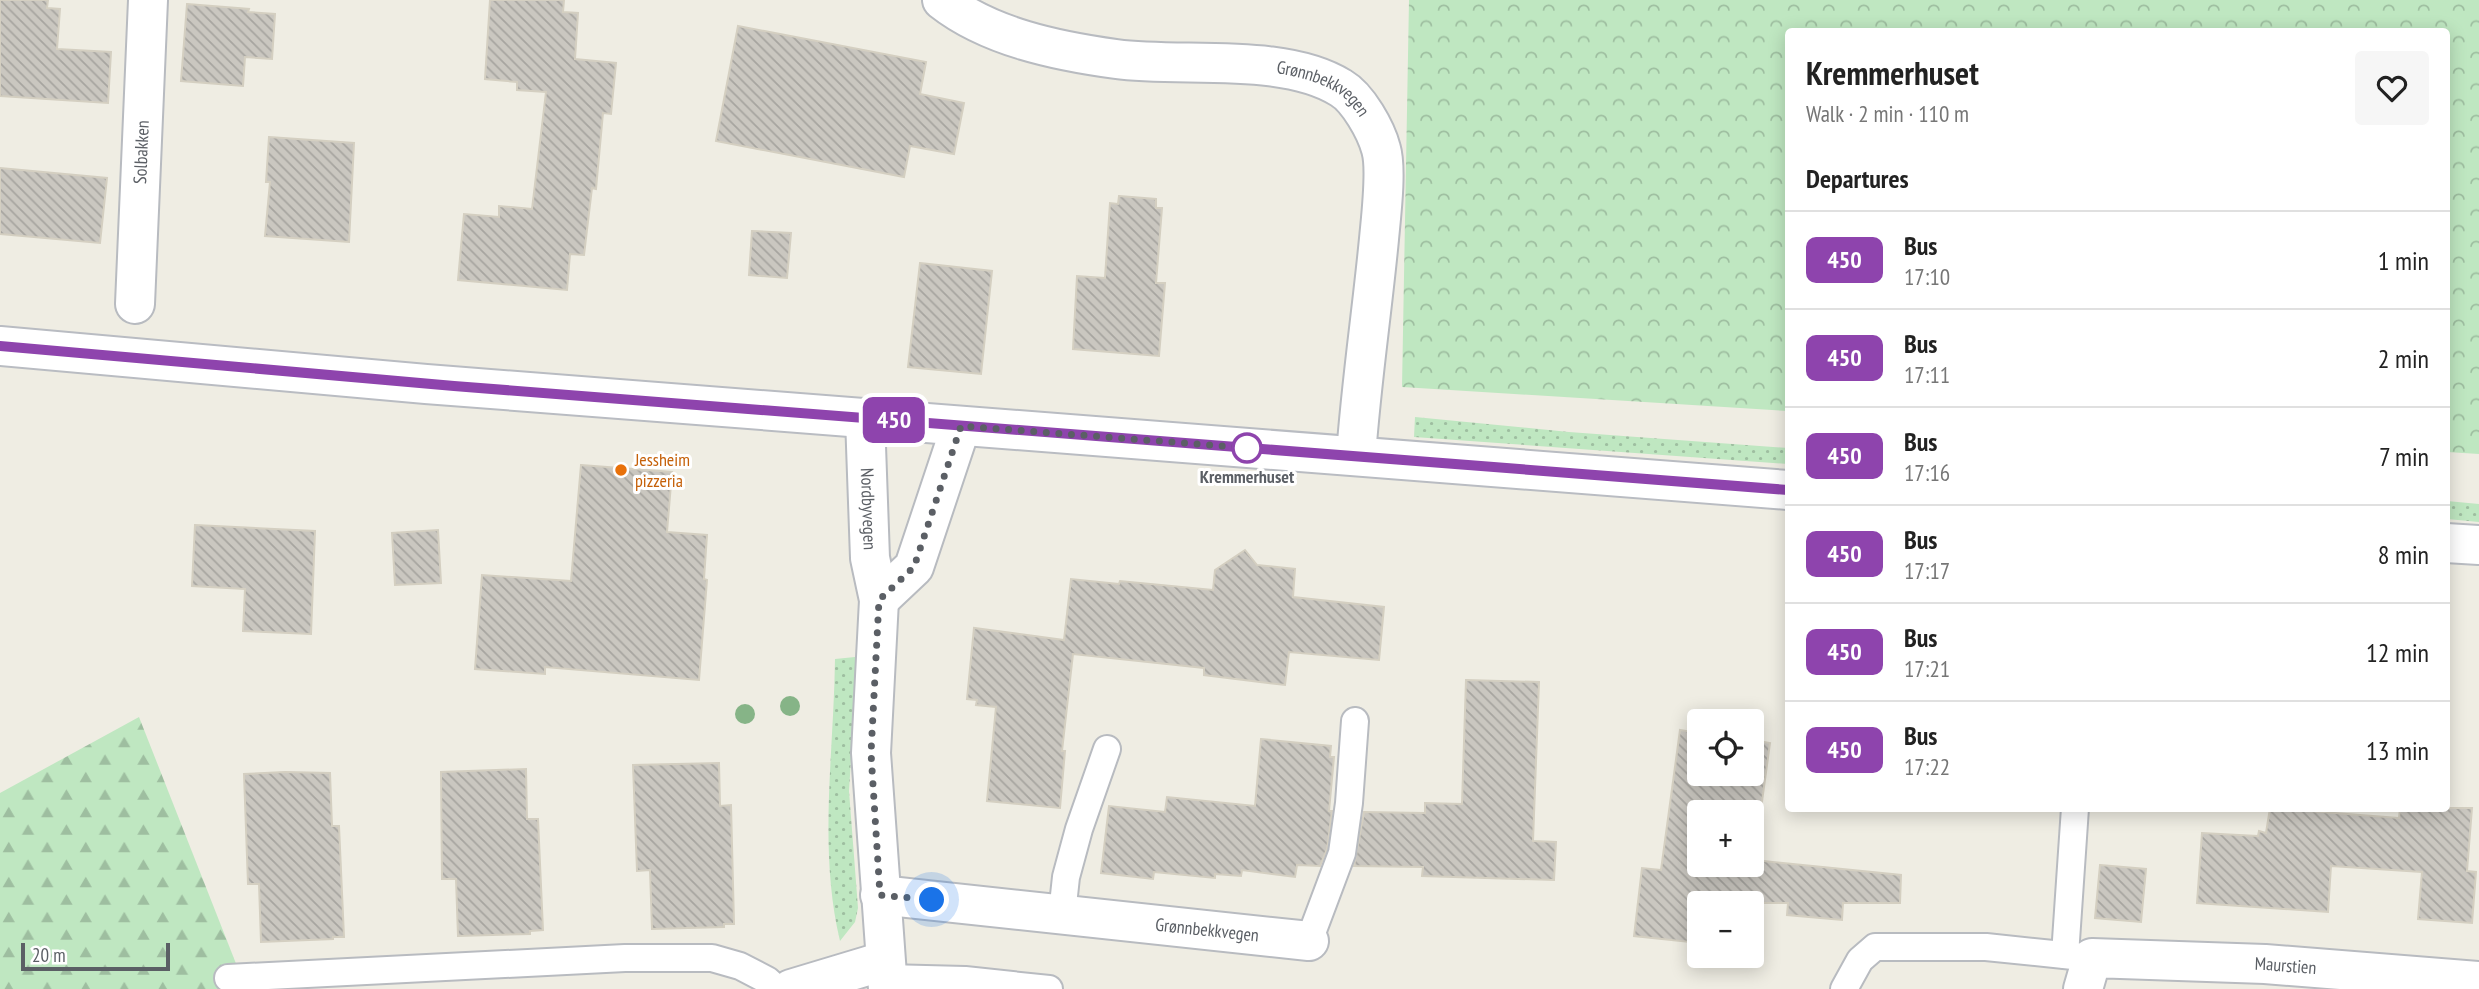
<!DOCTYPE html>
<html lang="en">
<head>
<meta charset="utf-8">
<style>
  :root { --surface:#fff; --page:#f6f6f6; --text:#222; --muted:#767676; --line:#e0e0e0 }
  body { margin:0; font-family:"PT Sans Narrow",sans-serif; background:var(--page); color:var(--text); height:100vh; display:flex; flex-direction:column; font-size:26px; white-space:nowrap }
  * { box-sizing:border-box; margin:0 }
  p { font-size:23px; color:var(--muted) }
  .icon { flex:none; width:38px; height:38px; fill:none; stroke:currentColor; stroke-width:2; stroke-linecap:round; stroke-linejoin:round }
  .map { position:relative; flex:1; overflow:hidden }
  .sheet { position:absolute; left:1785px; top:28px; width:665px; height:784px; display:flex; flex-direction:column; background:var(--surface); border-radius:7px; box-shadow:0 4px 18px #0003 }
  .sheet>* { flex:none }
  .badge { padding:0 14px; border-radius:10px; font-size:24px; line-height:46px }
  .fabs { position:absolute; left:1687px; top:709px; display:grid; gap:14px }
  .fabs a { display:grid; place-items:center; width:77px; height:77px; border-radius:7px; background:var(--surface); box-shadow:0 4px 18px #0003; font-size:35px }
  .scale { position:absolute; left:21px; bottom:18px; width:149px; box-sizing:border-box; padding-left:7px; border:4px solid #5b5f65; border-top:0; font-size:19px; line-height:24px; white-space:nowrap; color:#5b5f65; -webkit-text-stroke:5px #fff; paint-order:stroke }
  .you { position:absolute; width:35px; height:35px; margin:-18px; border:5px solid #fff; border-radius:50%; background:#1a73e8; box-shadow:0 0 0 10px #1a73e833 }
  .map>.badge { position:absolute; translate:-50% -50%; box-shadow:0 0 0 4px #fff }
  h2 { padding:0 21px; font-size:26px; line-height:63px }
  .round { display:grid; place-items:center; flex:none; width:74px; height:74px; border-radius:7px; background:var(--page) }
  .summary { display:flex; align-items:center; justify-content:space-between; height:119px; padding:0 21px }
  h1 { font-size:33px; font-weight:700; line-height:52px }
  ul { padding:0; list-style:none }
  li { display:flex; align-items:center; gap:21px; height:98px; padding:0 21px; border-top:2px solid var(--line) }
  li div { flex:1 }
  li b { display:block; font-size:26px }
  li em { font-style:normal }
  li .badge { min-width:77px; font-weight:700; text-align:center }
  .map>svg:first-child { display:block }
</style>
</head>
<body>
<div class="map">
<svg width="2479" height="989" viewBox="0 0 2479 989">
  <defs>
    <pattern id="grass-dots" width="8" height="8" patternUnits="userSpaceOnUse" patternTransform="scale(1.75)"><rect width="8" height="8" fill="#bfe7c1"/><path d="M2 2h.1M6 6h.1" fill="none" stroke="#9ebea0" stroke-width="1.8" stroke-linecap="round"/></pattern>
    <pattern id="forest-firs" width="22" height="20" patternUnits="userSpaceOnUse" patternTransform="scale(1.75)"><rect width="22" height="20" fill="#bfe7c1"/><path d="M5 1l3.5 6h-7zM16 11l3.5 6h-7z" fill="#9ebea0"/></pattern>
    <pattern id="park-crowns" width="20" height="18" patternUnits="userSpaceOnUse" patternTransform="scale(1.75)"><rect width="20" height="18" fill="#bfe7c1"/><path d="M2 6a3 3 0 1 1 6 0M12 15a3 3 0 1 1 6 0" fill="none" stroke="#9ebea0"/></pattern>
    <pattern id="building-back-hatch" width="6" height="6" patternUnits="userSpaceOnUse" patternTransform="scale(1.75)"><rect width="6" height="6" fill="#cac7c0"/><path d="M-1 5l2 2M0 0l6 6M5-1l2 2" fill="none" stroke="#a7a5a0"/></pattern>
  </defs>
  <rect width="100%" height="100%" fill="#efede3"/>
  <!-- grass -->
  <g fill="url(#grass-dots)">
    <polygon points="1415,417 1569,432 1788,448 1788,464 1414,437"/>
    <polygon points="2447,501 2479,504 2479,522 2447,519"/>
    <path d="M 855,657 L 856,682 L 849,791 L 858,908 L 855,922 L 840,941 C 818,849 834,752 835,659 Z"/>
  </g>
  <!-- forest -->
  <polygon fill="url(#forest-firs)" points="139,717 246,989 0,989 0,793"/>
  <!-- park -->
  <polygon fill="url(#park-crowns)" points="1409,0 2479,0 2479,454 2447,452 2446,32 1788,32 1788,411 1402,387"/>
  <!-- building -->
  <g fill="url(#building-back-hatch)" stroke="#d4cfc1" stroke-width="2" fill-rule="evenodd">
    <polygon points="0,0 48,0 47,8 60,9 57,49 111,52 108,103 0,96"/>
    <polygon points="490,0 564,0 563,12 578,13 575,59 616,63 611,114 603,113 596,189 592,188 584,255 570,254 567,290 458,280 464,214 499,217 499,206 532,209 546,92 517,90 517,82 485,79"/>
    <polygon points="187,4 249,9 248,12 275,14 272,59 245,57 243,86 181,81"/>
    <polygon points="738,26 926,62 920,94 964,103 954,154 910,146 904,177 716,141"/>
    <polygon points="269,137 354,143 349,242 265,236 270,182 266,182"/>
    <polygon points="0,168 107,178 100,243 0,234"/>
    <polygon points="1119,196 1156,199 1156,208 1162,208 1156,283 1165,283 1159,356 1073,349 1077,276 1105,278 1110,203 1118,204"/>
    <polygon points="752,231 791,233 787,278 749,275"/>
    <polygon points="920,263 992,271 981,374 908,367"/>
    <polygon points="581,465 672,472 667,532 707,535 704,579 707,580 699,680 545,667 545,674 475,669 482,575 571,581"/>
    <polygon points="195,525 315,531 311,634 243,631 245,589 192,586"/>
    <polygon points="438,530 441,583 395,585 392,533"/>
    <polygon points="1245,550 1257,565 1295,569 1293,597 1384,607 1379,660 1289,652 1285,685 1204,675 1204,668 1073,654 1062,751 1065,751 1060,808 987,801 996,707 976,705 977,700 967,699 974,628 1064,640 1071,579 1119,584 1120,581 1213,590 1215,570"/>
    <polygon points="1466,680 1539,682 1533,841 1556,842 1554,880 1422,876 1423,867 1354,866 1364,812 1425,813 1425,803 1462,804"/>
    <path d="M 1680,730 L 1699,733 L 1699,774 L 1752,774 L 1752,740 L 1770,743 L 1754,860 L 1901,875 L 1900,903 L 1843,903 L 1842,920 L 1787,915 L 1788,903 L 1699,903 L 1699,943 L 1634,936 L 1642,868 L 1661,870 ZM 1699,812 L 1752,812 L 1752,864 L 1699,864 Z"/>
    <polygon points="1261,739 1331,746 1330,757 1334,757 1329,811 1332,811 1327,849 1320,866 1297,865 1295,877 1242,870 1241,876 1215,874 1215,878 1154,872 1153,879 1101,873 1109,806 1165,812 1167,797 1255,806"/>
    <polygon points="719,763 720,806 731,805 734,924 724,924 724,927 652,929 650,870 637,871 633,765"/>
    <polygon points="526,769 527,819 538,819 543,930 530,931 530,934 458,936 456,879 442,879 441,772"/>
    <polygon points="285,772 330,773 332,826 339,826 344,937 333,937 333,939 261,942 259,884 248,884 244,774"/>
    <polygon points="2270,808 2399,818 2400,808 2472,808 2467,871 2476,872 2472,923 2418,919 2422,872 2331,866 2328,912 2197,903 2202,833 2258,836 2259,831 2266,833"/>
    <polygon points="2100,865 2146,869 2141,922 2095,918"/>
  </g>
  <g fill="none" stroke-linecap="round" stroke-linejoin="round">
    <!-- lane casing -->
    <g stroke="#b8bbc0" stroke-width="30">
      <g id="lane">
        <polyline points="1062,914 1066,877 1079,829 1107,749"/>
        <polyline points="1309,941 1342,853 1349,803 1355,721"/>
        <polyline points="2065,955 2075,808"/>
        <polyline points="228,978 625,958 712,958 740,966 767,980 777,989"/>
        <polyline points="886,978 965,980 1049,989"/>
        <polyline points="1844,989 1860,960 1875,947 1986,947 2092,958"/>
      </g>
    </g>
    <!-- street casing -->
    <g stroke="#b8bbc0" stroke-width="42">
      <g id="street">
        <path id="s1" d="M 942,0 C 989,37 1057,51 1116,59 C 1182,68 1283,52 1341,88 C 1358,98 1376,130 1381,149 C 1387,169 1381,217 1379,239 C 1372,312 1361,384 1356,456"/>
        <path id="s2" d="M 135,304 L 148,0"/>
        <path id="s3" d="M 865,418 L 870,558 L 879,600 L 871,753 L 888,989"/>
        <polyline points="879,600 914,567 961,426"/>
        <path id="s4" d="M 880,895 L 1309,941"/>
        <polyline points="791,989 884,961"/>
        <path id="s5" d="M 2083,989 L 2092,958 L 2265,964 L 2479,981"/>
      </g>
    </g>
    <!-- secondary casing -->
    <g stroke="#b9bcc2" stroke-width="42">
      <g id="secondary">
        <polyline points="0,346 426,384 1788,490"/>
        <polyline points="2446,543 2479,545"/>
      </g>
    </g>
    <!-- lane -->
    <use href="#lane" stroke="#fff" stroke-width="26"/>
    <!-- street -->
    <use href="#street" stroke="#fff" stroke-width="38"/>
    <!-- secondary -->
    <use href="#secondary" stroke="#fff" stroke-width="38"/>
  </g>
  <!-- trees -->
  <g fill="#86b487">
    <circle cx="790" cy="706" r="10"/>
    <circle cx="745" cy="714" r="10"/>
  </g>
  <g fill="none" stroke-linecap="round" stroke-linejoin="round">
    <!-- line casing -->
    <g stroke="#fff" stroke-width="16">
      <polyline id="line" points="0,346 454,386 1788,490"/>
    </g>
    <!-- line -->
    <use href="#line" stroke="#8e44ad" stroke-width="10"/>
    <!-- walk -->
    <polyline stroke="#5b5f65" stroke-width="7" stroke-dasharray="0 12.6" points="932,900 880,895 871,753 879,600 914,567 961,426 1250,448 1247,448"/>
  </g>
  <!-- markers -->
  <circle fill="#fff" stroke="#8e44ad" stroke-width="3.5" cx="1247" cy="448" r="14"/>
  <circle fill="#e8710a" stroke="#fff" stroke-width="2.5" cx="621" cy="470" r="7"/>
  <g text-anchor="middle" stroke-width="6" stroke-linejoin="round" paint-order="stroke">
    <!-- street labels -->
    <g font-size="18" fill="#5b5f65" stroke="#fff">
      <text dy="6" stroke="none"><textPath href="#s1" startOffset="399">Grønnbekkvegen</textPath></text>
      <text dy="6" stroke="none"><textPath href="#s2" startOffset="152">Solbakken</textPath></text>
      <text dy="6" stroke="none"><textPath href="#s3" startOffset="91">Nordbyvegen</textPath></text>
      <text dy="6" stroke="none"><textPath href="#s4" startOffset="329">Grønnbekkvegen</textPath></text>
      <text dy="6" stroke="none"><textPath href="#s5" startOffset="226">Maurstien</textPath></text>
    </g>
    <!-- food labels -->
    <g font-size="18" fill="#c56008" stroke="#fff" text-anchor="start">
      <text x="635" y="466">Jessheim<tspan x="635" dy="21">pizzeria</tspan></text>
    </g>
    <!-- stop labels -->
    <g font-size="18" font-weight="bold" fill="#5b5f65" stroke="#fff">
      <text x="1247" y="483">Kremmerhuset</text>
    </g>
  </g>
</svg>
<div class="fabs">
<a><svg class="icon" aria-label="locate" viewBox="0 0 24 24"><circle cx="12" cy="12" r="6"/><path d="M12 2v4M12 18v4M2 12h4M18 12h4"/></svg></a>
<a>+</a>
<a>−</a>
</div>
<div class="scale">20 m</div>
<div class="you" style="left:932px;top:900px"></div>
<b class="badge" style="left:894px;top:420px;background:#8e44ad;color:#fff">450</b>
<section class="sheet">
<div class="summary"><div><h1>Kremmerhuset</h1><p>Walk · 2 min · 110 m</p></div><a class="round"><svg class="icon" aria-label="heart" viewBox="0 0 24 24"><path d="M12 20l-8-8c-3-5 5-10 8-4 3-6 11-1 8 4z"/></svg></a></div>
<h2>Departures</h2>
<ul>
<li><span class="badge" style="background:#8e44ad;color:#fff">450</span><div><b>Bus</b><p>17:10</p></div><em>1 min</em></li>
<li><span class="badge" style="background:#8e44ad;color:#fff">450</span><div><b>Bus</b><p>17:11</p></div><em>2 min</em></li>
<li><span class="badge" style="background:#8e44ad;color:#fff">450</span><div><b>Bus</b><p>17:16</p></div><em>7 min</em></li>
<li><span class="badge" style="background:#8e44ad;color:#fff">450</span><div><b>Bus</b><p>17:17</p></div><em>8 min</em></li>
<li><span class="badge" style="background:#8e44ad;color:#fff">450</span><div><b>Bus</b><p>17:21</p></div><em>12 min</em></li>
<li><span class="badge" style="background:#8e44ad;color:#fff">450</span><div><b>Bus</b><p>17:22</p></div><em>13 min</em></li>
</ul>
</section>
</div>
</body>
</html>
